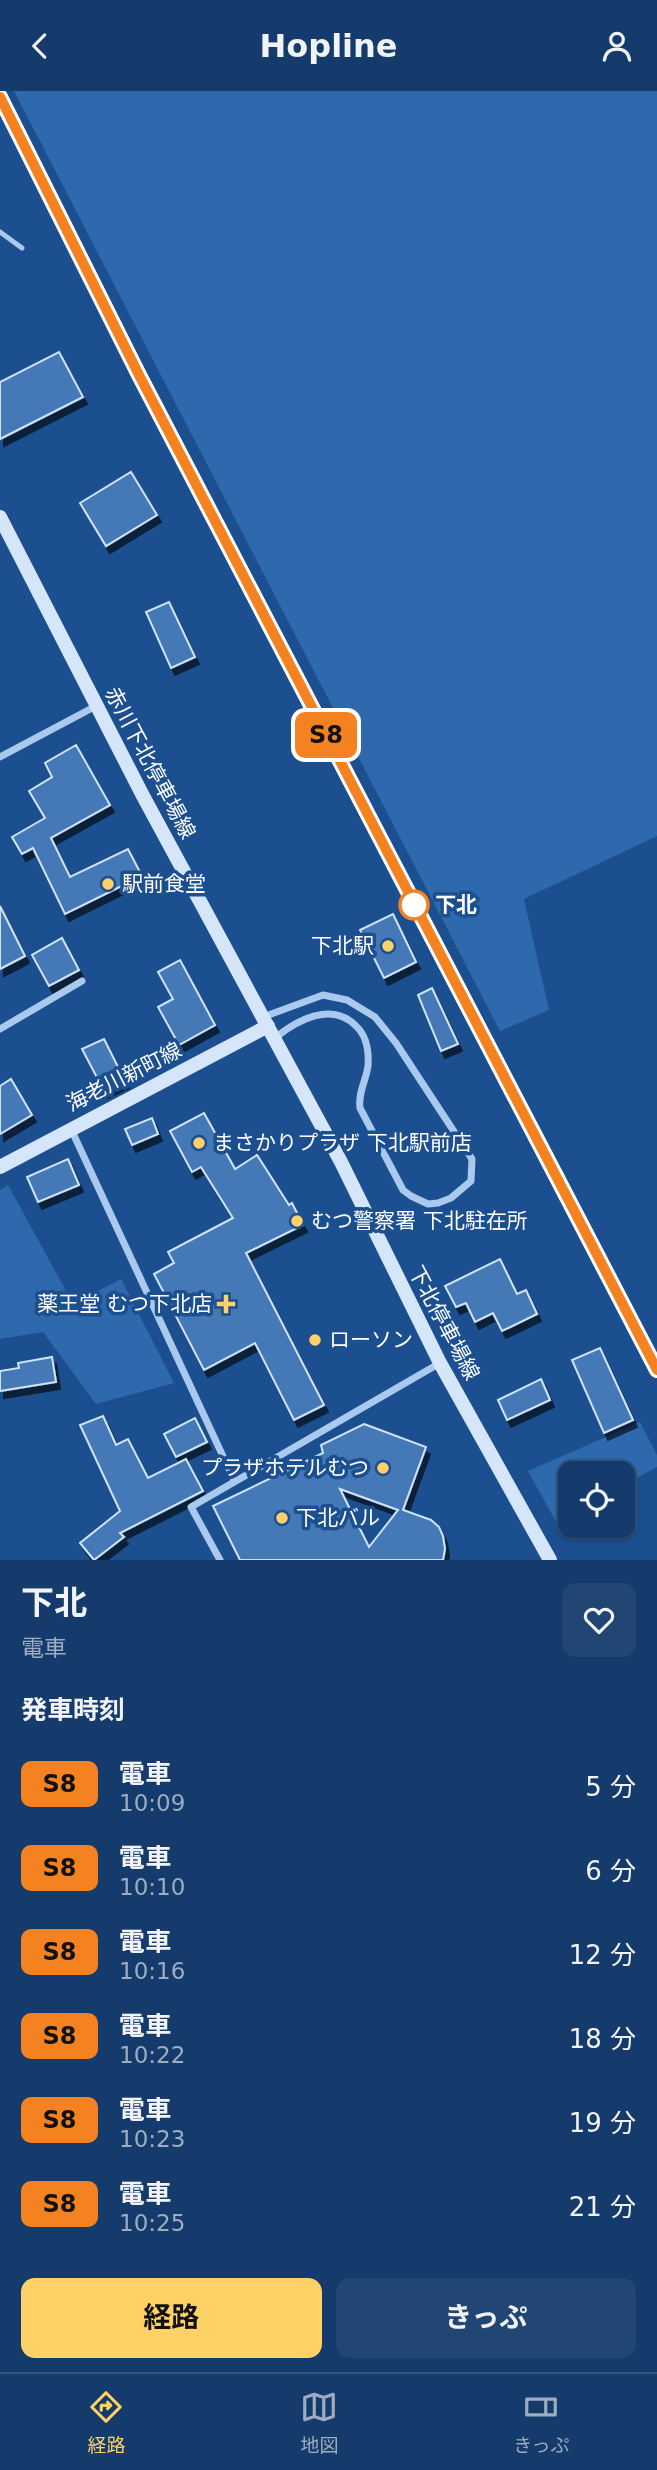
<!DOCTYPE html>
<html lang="ja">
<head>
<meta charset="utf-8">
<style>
  :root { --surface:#143b6b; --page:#214673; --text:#f1f3f6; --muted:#9dadc1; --line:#33557e; --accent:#ffd166 }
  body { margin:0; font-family:"DejaVu Sans","Noto Sans JP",sans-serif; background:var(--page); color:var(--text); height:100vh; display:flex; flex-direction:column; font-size:26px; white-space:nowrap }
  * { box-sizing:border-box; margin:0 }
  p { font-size:23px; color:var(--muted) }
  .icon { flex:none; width:38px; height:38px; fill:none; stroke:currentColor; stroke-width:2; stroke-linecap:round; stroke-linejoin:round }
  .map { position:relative; height:1469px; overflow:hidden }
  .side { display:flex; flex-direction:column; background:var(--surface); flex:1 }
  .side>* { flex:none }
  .badge { padding:0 14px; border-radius:10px; font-size:24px; line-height:46px }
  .fabs { position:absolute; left:558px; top:1370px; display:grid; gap:14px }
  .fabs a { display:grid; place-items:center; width:77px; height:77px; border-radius:14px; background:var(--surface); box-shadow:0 2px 5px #0004,0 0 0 2px var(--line); font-size:35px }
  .map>.badge { position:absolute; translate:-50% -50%; box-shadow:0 0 0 4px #fff }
  h2 { padding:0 21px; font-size:26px; line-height:63px }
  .round { display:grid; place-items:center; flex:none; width:74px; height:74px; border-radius:14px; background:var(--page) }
  .head { display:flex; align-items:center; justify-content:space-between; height:119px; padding:0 21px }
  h1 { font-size:33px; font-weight:700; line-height:52px }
  .action { display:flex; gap:14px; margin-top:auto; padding:14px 21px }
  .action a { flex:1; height:80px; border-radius:14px; background:var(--accent); color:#111; font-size:28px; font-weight:700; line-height:80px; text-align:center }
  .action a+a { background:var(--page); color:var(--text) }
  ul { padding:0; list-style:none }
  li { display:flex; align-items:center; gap:21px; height:84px; padding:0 21px }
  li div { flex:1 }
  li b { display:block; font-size:26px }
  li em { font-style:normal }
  li .badge { min-width:77px; font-weight:700; text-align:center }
  header { display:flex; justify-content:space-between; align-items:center; height:91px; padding:0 21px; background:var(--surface); font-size:32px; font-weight:700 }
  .tabs { display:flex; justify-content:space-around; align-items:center; height:98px; border-top:2px solid var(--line); background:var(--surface); font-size:19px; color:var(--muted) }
  .tabs a { display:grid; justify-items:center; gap:4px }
  .tabs .current { color:var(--accent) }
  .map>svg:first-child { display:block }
</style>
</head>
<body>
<header><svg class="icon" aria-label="back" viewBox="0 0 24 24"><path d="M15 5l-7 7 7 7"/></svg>Hopline<svg class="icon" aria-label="person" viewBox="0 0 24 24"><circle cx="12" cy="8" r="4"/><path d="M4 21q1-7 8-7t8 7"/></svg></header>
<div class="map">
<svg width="657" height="1469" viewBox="0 0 657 1469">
  <defs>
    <filter id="shadow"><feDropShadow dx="4" dy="7" stdDeviation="0" flood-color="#0009"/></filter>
  </defs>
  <rect width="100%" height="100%" fill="#1b4f8f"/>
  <!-- green -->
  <g fill="#2e69ad">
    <polygon points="14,0 657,0 657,745 524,808 549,919 500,940"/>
    <polygon points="8,1094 71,1209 100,1199 121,1188 174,1292 96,1313 43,1241 0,1248 0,1099"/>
    <polygon points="640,1331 657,1364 657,1376 623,1394 623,1382 570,1382 570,1421 555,1429 528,1380"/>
  </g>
  <!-- building -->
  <g fill="#4478b7" stroke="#cfe3fa" stroke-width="2" fill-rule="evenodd" filter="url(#shadow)">
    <polygon points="59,261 83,306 0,348 0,291"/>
    <polygon points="131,381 157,424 106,455 80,412"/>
    <polygon points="169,511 195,566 171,577 146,521"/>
    <polygon points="76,654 110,714 51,747 70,786 128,758 142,785 65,823 33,757 22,763 12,746 45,727 29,700 52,686 45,672"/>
    <polygon points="0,815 25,865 0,878"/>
    <polygon points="393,823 416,871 384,887 360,839"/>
    <polygon points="62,847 79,879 49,895 32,864"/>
    <polygon points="180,869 215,934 179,954 158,916 173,908 158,881"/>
    <polygon points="432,897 458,953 441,960 418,904"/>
    <polygon points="104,948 125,990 104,1000 82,958"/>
    <polygon points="11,988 32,1024 0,1043 0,995"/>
    <polygon points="204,1022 235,1078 257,1064 289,1114 292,1112 303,1134 246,1162 324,1314 294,1329 255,1252 204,1279 154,1183 174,1172 168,1161 233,1127 201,1076 192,1081 170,1040"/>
    <polygon points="152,1027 158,1043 132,1054 125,1038"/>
    <polygon points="68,1068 79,1094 38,1111 27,1086"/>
    <polygon points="500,1168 517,1203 526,1199 537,1223 502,1240 493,1222 475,1231 466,1212 456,1216 445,1195"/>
    <polygon points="600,1257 633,1329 604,1342 572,1269"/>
    <polygon points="52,1266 56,1291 0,1300 0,1280 19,1277 18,1272"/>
    <polygon points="541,1288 550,1309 507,1329 498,1309"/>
    <polygon points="103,1325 116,1354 128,1348 148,1387 186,1368 203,1400 120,1442 124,1446 94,1469 80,1452 120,1420 80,1334"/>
    <polygon points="195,1327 207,1351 176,1366 164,1343"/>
    <path d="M 364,1333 L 426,1356 L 403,1419 L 431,1429 L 439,1436 L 443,1445 L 445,1458 L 443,1469 L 240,1469 L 213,1415 L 323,1362 L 321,1354 ZM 340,1398 L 398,1419 L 369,1456 Z"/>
  </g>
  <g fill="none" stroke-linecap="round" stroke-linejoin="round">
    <!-- lane -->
    <polyline stroke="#a9c9ee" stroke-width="5" points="0,141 22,157"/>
    <!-- street -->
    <g stroke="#a9c9ee" stroke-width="7">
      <polyline points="0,666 96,615"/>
      <path d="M 263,926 L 323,904 L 347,909 L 375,926 L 396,952 L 472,1068 L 471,1090 L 451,1107 L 438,1112 L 428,1113 L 411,1105 L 403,1099 L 360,1017 C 358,1001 366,990 368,975 C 369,960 367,945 356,935 C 332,910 297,929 275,947"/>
      <polyline points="0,938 82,890"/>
      <polyline points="71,1038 234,1389"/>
      <polyline points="220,1469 191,1416 440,1272"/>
    </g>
    <!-- secondary -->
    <g stroke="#d6e6fa" stroke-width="14">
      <polyline points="0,426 142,703 341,1071 440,1272 550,1469"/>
      <polyline points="0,1076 268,935"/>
    </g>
    <!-- rail -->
    <polyline stroke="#fff" stroke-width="5" stroke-dasharray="12 5" stroke-linecap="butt" points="0,6 139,284 657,1279"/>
  </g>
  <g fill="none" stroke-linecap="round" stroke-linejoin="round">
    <!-- line casing -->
    <g stroke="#fff" stroke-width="16">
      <polyline id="line" points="0,6 139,284 657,1279"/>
    </g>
    <!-- line -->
    <use href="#line" stroke="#f58220" stroke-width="10"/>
  </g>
  <!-- markers -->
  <g fill="#ffd166" stroke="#1b4f8f" stroke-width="2.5">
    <circle cx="108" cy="793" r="7"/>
    <circle cx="388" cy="855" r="7"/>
    <circle cx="199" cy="1052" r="7"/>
    <circle cx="297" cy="1130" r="7"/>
    <path d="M222.5 1202.5h7v7h7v7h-7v7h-7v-7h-7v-7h7z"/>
    <circle cx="315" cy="1249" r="7"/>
    <circle cx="383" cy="1377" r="7"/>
    <circle cx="282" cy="1427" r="7"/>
  </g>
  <circle fill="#fff" stroke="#f58220" stroke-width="3.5" cx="414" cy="814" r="14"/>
  <g text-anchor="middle" stroke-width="7" stroke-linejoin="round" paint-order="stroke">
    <!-- street labels -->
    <g font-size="21" fill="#fff" stroke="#1b4f8f">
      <text transform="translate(150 672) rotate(62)" y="7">赤川下北停車場線</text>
      <text transform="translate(124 986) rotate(-27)" y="7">海老川新町線</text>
      <text transform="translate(444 1232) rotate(62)" y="7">下北停車場線</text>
    </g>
    <!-- poi labels -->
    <g font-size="21" fill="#fff" stroke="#1b4f8f" text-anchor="start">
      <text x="122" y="800">駅前食堂</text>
      <text x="374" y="862" text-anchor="end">下北駅</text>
      <text x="213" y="1059">まさかりプラザ 下北駅前店</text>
      <text x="311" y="1137">むつ警察署 下北駐在所</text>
      <text x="212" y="1220" text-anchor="end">薬王堂 むつ下北店</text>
      <text x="329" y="1256">ローソン</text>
      <text x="369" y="1384" text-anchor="end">プラザホテルむつ</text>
      <text x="296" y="1434">下北バル</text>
    </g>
    <!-- stop labels -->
    <g font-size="21" font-weight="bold" fill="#fff" stroke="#1b4f8f" text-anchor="start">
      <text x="435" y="821">下北</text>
    </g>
  </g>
</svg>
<div class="fabs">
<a><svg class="icon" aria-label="locate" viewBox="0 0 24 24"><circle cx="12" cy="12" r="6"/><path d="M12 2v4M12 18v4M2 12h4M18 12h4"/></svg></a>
</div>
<b class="badge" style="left:326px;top:644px;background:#f58220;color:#111">S8</b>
</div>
<section class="side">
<div class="head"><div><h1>下北</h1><p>電車</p></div><a class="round"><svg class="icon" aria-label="heart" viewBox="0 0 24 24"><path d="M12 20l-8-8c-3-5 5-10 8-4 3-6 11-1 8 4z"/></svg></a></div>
<h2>発車時刻</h2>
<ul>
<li><span class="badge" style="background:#f58220;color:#111">S8</span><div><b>電車</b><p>10:09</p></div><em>5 分</em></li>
<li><span class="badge" style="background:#f58220;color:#111">S8</span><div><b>電車</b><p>10:10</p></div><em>6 分</em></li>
<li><span class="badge" style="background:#f58220;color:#111">S8</span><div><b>電車</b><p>10:16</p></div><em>12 分</em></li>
<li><span class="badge" style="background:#f58220;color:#111">S8</span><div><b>電車</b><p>10:22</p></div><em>18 分</em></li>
<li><span class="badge" style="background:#f58220;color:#111">S8</span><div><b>電車</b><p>10:23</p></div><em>19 分</em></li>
<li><span class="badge" style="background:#f58220;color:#111">S8</span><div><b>電車</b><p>10:25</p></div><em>21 分</em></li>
</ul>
<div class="action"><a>経路</a><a>きっぷ</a></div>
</section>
<nav class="tabs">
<a class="current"><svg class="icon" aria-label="directions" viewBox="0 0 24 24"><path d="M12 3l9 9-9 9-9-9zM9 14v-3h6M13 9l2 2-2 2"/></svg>経路</a>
<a><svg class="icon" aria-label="map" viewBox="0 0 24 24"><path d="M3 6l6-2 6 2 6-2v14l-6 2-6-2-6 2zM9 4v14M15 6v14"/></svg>地図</a>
<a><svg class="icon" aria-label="tickets" viewBox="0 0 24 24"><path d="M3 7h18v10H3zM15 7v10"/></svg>きっぷ</a>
</nav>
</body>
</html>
